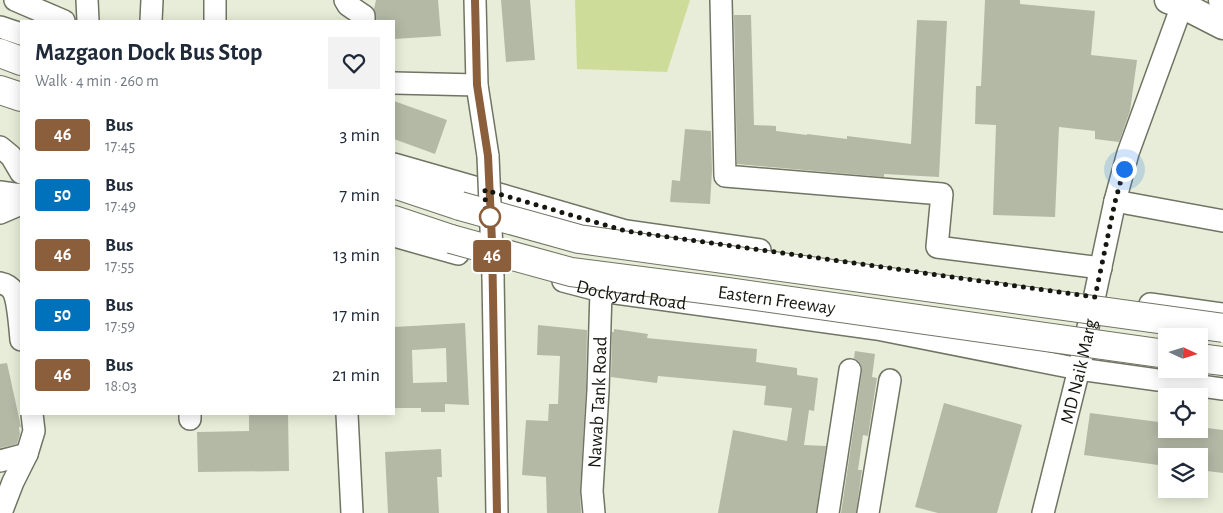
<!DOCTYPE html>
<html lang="en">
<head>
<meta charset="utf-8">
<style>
  :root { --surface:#fff; --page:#f2f2f3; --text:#1f2937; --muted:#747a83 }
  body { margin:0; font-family:"Alegreya Sans",sans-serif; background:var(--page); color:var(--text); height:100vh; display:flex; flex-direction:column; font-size:19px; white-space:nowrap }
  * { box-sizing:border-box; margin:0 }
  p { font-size:16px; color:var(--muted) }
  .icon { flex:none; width:28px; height:28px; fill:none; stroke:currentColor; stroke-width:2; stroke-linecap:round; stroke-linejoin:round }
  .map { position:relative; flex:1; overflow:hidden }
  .panel { position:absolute; left:20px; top:20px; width:375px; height:395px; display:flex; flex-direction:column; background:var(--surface); border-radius:0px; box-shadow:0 2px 12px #0003 }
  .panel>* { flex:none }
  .badge { padding:0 10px; border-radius:4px; font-size:18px; line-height:32px }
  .needle { width:32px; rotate:94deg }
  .fabs { position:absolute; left:1158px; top:328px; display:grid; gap:10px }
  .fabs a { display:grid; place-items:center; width:50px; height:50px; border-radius:0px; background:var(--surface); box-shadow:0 2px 12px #0003; font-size:25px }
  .you { position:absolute; width:25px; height:25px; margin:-12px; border:4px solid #fff; border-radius:50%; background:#1a73e8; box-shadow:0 0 0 8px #1a73e833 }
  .map>.badge { position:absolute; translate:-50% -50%; box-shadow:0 0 0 2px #fff }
  .round { display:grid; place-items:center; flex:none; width:52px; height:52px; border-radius:0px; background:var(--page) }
  .head { display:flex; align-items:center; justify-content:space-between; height:85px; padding:0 15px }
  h1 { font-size:24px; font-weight:700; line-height:38px }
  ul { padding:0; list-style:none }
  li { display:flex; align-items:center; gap:15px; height:60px; padding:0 15px }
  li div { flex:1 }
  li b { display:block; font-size:19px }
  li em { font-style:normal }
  li .badge { min-width:55px; font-weight:700; text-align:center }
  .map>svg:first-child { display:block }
</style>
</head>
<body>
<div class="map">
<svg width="1223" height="513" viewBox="0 0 1223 513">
  <rect width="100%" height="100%" fill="#e8edd9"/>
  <!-- green -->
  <polygon fill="#cddd99" points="575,0 690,0 667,72 577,69"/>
  <!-- building -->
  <g fill="#b4b9a6" fill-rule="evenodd">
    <polygon points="376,0 438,0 441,36 394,39 394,21 376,21 376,16 374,9"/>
    <polygon points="501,0 530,0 535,60 506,62"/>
    <polygon points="985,0 1020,0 1020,4 1095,11 1091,55 1137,60 1130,111 1119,142 1095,139 1095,131 1059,127 1055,217 993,215 996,125 975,124 976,86 981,86"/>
    <polygon points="734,15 751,15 754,125 776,126 776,131 807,135 807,134 847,139 847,136 911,144 917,20 947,21 939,177 884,174 884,177 737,164"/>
    <polygon points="394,101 447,120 435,154 394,139"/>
    <polygon points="685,129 711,131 712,171 710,204 670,202 672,180 680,181"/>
    <path d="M 465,323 L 469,405 L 445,404 L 445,412 L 421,412 L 421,408 L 394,408 L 394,327 ZM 446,348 L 447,382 L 413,383 L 412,350 Z"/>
    <polygon points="538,325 587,330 586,389 580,490 581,513 547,513 546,477 522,475 526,420 548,421 549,404 558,404 560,356 537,355"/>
    <polygon points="614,329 648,334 647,338 757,349 756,362 797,368 797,375 818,378 814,411 809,410 804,445 826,446 816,513 718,513 733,430 787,441 792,408 764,405 766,386 658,376 657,383 611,377 612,332 614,332"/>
    <polygon points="855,351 875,354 872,377 877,378 868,436 863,435 858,470 862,470 856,513 841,513 862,372 861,365 858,361 854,358"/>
    <polygon points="7,363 21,427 19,427 20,434 17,444 0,448 0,364"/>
    <polygon points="944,403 1022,425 997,513 938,513 915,507"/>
    <polygon points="1090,413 1166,423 1166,429 1199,429 1199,427 1223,430 1223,473 1199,470 1199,456 1166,456 1166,466 1084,455"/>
    <polygon points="249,414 288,414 289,471 198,472 197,432 249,431"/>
    <polygon points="441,449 442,477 437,477 439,513 388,513 385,452"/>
  </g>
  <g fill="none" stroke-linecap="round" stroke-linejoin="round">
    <!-- minor casing -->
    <g stroke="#707463" stroke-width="24">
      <g id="minor">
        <polyline points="15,0 64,21"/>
        <polyline points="87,0 88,21"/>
        <polyline points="345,0 348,5 364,16 364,21"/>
        <polyline points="475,0 477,85 488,156"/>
        <polyline points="721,0 725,176 942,194 937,247 1101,268"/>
        <polyline points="151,21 152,0"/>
        <polyline points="215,21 215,0"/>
        <polyline points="0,27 21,34"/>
        <polyline points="394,83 477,85"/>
        <polyline points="0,147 11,156 21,173"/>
        <polyline points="394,164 485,190 626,231 760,250"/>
        <polyline points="0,192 21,195"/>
        <polyline points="1115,201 1223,221"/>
        <polyline points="0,213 21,204"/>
        <polyline points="394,236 458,254"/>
        <polyline points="493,277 497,513"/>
        <path id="s1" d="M 563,281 L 601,291 L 877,329 L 1079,369 L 1223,389"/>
        <path d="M 0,283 C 5,284 10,286 13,291 C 18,300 20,329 21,340"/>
        <polyline points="1150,304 1223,314"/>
        <polyline points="190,414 190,419"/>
        <polyline points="347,414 352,513"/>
        <polyline points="0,461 27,454"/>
        <polyline points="1,513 13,482 27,454 34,431 32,414"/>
        <path id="s2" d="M 594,513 L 592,491 L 598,390 L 601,291"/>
        <polyline points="828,513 850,370"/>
        <polyline points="868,513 890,380"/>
        <path id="s3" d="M 1043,513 L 1079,369 L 1115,201 L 1128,153 L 1184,0"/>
      </g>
    </g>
    <!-- major casing -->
    <g stroke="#707463" stroke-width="29">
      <g id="major">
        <polyline points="1168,0 1182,5 1223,26"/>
        <polyline points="1222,0 1223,1"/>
      </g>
    </g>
    <!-- highway casing -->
    <g stroke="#707463" stroke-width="30">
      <g id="highway">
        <polyline points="0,53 21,61"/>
        <polyline points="0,90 21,97"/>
        <polyline points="394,184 460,206"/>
        <polyline points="394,220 451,239"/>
        <polyline points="1199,358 1223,361"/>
      </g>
    </g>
    <!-- minor -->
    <use href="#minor" stroke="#fff" stroke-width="21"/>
    <!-- major -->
    <use href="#major" stroke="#fff" stroke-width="26"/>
    <!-- highway -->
    <use href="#highway" stroke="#fff" stroke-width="28"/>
    <!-- minor-bridge casing -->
    <g stroke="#707463" stroke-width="24" stroke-linecap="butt">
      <polyline id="minor-bridge" points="488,156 493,277"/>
    </g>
    <!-- highway-bridge casing -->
    <g stroke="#707463" stroke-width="30" stroke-linecap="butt">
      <g id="highway-bridge">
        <polyline points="460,206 579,239 1223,328"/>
        <path id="s4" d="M 451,239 L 571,272 L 727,292 L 1166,354"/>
      </g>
    </g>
    <!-- minor-bridge -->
    <use href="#minor-bridge" stroke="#fff" stroke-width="21"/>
    <!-- highway-bridge -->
    <use href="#highway-bridge" stroke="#fff" stroke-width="28"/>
  </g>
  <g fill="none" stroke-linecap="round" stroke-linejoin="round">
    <!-- line casing -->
    <g stroke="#fff" stroke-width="11">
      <polyline id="line" points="475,0 477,85 488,156 492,242 497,513"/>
    </g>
    <!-- line -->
    <use href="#line" stroke="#8b5e3c" stroke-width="8"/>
    <!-- walk -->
    <polyline stroke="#161710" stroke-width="5" stroke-dasharray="0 9" points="490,217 486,226 485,190 626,231 1095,297 1115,202 1124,169"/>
  </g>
  <!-- markers -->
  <circle fill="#fff" stroke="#8b5e3c" stroke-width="2.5" cx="490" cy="217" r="10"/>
  <g text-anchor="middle" stroke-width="4.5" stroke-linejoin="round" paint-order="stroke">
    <!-- street labels -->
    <g font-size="19" fill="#161710" stroke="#fff">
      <text dy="7" stroke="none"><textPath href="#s1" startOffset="70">Dockyard Road</textPath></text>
      <text dy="7" stroke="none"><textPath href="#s4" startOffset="332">Eastern Freeway</textPath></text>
      <text dy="7" stroke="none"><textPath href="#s3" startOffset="146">MD Naik Marg</textPath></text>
      <text dy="7" stroke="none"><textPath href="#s2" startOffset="111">Nawab Tank Road</textPath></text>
    </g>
  </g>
</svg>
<div class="fabs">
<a><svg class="needle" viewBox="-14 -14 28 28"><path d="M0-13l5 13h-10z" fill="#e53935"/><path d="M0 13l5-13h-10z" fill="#747a83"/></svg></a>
<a><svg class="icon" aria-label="locate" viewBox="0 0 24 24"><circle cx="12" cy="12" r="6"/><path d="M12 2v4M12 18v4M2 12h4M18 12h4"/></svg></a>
<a><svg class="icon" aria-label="layers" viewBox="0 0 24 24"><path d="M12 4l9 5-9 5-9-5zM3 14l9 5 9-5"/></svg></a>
</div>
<div class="you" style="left:1124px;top:169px"></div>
<b class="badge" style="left:492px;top:256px;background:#8b5e3c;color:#fff">46</b>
<section class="panel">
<div class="head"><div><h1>Mazgaon Dock Bus Stop</h1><p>Walk · 4 min · 260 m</p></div><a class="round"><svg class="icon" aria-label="heart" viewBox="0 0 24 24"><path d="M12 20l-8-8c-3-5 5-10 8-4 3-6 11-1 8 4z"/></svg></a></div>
<ul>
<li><span class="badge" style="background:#8b5e3c;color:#fff">46</span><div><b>Bus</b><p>17:45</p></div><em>3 min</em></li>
<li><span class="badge" style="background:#0072bc;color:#fff">50</span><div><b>Bus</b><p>17:49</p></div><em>7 min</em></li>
<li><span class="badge" style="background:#8b5e3c;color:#fff">46</span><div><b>Bus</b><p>17:55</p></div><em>13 min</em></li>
<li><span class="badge" style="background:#0072bc;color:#fff">50</span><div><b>Bus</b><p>17:59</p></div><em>17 min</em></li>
<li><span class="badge" style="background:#8b5e3c;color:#fff">46</span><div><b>Bus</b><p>18:03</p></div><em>21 min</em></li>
</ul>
</section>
</div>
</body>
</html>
